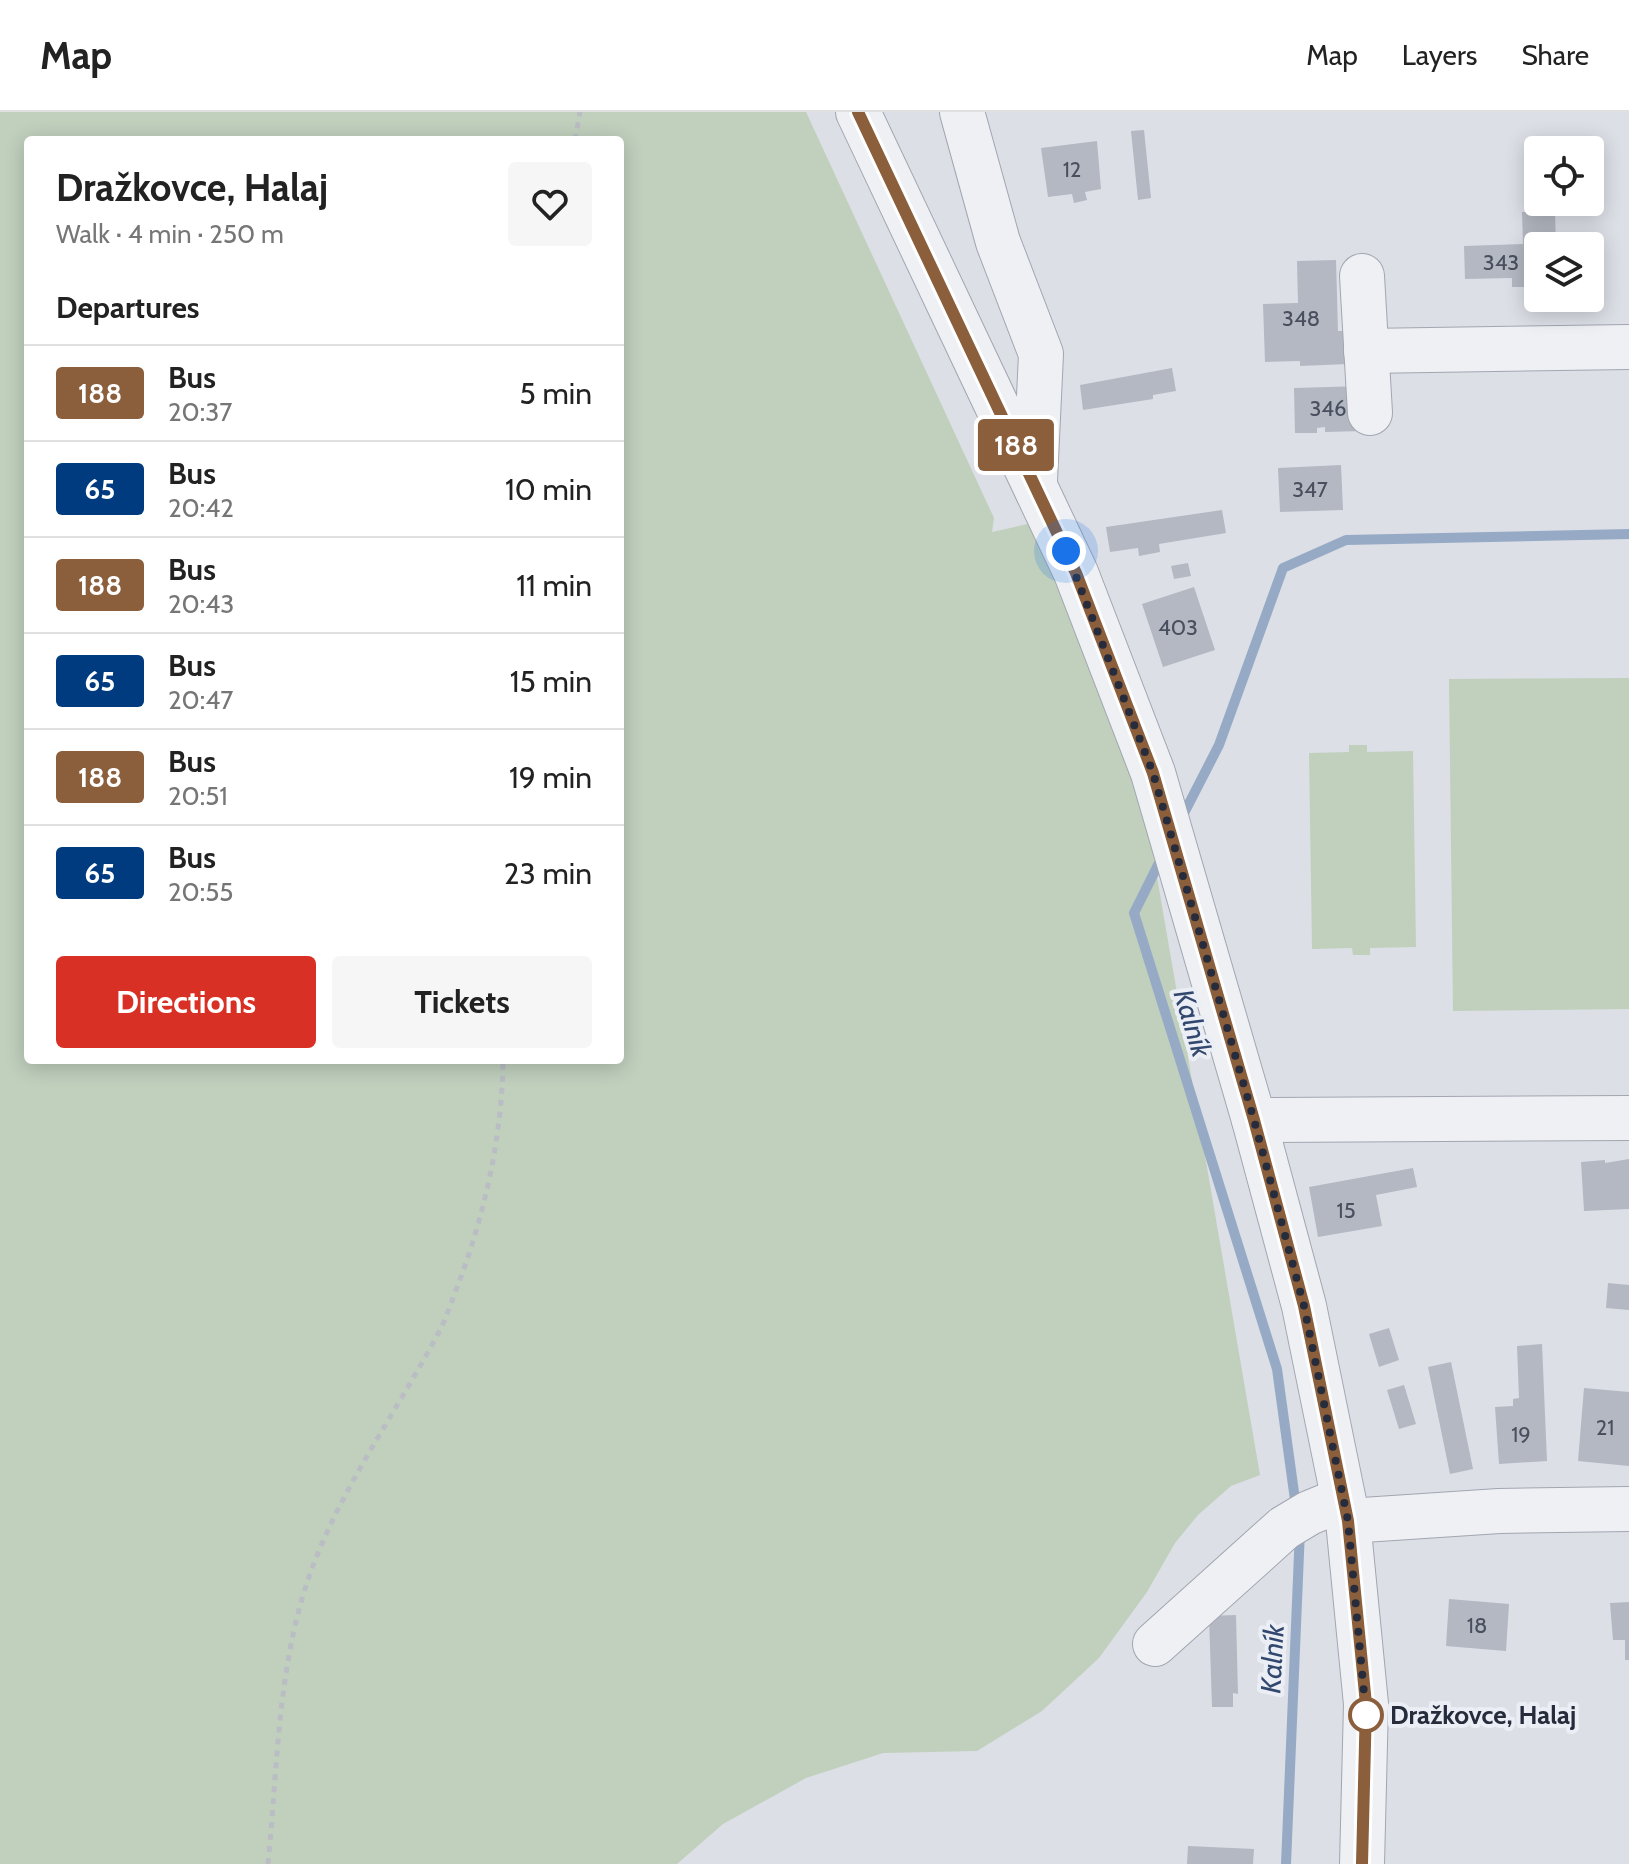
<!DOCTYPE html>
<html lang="en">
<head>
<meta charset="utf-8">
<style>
  :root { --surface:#fff; --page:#f6f6f6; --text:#222; --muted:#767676; --line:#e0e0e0; --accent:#d93025 }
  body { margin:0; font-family:Cabin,sans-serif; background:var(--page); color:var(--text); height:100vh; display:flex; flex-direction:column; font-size:30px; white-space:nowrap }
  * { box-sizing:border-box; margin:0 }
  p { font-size:26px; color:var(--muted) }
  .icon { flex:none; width:44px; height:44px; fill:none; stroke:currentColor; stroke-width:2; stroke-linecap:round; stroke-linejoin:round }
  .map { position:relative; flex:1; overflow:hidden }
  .side { position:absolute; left:24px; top:24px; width:600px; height:928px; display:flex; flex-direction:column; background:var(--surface); border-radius:8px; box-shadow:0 4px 20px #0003 }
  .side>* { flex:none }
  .badge { padding:0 16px; border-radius:6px; font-size:28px; line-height:52px }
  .controls { position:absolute; left:1524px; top:24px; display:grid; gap:16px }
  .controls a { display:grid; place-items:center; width:80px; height:80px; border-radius:8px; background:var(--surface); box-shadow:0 4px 20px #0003; font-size:40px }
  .you { position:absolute; width:40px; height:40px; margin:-20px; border:6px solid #fff; border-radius:50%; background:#1a73e8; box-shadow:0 0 0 12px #1a73e833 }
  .map>.badge { position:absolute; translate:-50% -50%; box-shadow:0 0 0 4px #fff }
  h2 { padding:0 32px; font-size:30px; line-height:72px }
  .round { display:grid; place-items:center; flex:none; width:84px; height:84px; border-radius:8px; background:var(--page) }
  .overview { display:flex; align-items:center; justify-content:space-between; height:136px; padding:0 32px }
  h1 { font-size:38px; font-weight:700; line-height:60px }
  .action { display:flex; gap:16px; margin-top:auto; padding:16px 32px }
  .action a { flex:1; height:92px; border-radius:8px; background:var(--accent); color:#fff; font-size:32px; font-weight:700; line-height:92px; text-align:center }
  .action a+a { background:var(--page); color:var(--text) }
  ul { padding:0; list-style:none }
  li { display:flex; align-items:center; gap:24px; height:96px; padding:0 32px; border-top:2px solid var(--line) }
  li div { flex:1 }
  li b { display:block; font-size:30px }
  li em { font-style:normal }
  li .badge { min-width:88px; font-weight:700; text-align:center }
  header { display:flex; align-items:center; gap:48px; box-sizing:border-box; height:112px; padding:0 40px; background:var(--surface); border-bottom:2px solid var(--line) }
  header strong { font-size:38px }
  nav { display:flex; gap:44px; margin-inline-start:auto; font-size:28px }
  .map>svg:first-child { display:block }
</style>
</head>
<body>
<header>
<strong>Map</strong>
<nav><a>Map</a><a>Layers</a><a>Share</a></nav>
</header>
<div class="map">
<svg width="1629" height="1752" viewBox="0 0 1629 1752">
  <rect width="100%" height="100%" fill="#dcdfe6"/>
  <!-- green -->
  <g fill="#c0d0bd" fill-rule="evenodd">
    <path d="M 0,0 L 806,0 L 994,406 L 992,420 L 1032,411 L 1146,701 L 1260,1363 L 1231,1374 L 1198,1403 L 1175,1431 L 1147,1480 L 1099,1546 L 1042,1599 L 977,1639 L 883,1641 L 806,1666 L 723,1712 L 677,1752 L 0,1752 ZM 28,28 L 620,28 L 620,948 L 28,948 Z"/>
    <polygon points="1629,566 1629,897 1453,899 1449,567"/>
    <polygon points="1349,633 1367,633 1367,640 1413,639 1416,835 1370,836 1370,843 1353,843 1352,836 1312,837 1309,641 1349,640"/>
  </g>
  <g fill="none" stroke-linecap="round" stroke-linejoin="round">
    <!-- stream -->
    <g stroke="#96aac6" stroke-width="10">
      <polyline points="1180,709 1219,633 1283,456 1346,428 1629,422"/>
      <polyline points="1162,745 1134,801 1277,1257 1296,1395"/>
      <polyline points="1286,1752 1300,1418"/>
    </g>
  </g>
  <!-- building -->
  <g fill="#b3b8c2">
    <polygon points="1144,18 1151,86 1138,88 1131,19"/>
    <polygon points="1097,29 1101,77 1085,80 1087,88 1074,91 1072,82 1048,85 1041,36"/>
    <polygon points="1555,99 1556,134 1538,134 1538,181 1524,182 1524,175 1512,175 1512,166 1465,167 1464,134 1523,132 1522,100"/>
    <polygon points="1336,148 1338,219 1347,219 1348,252 1300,254 1300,249 1265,250 1263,192 1298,191 1297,149"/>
    <polygon points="1172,256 1176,279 1153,283 1153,287 1083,298 1080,273"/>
    <polygon points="1362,274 1363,319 1325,320 1325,315 1317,316 1317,321 1295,321 1294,276"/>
    <polygon points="1341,353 1343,398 1280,400 1278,356"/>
    <polygon points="1222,398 1226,421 1159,432 1160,440 1139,444 1138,436 1110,440 1106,415"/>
    <polygon points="1188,451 1191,464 1174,467 1171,454"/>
    <polygon points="1194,475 1215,538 1163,555 1142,492"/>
    <polygon points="1629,1047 1629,1097 1584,1099 1581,1050 1605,1048 1605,1051"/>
    <polygon points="1413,1056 1417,1075 1376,1083 1382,1114 1318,1125 1309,1075"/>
    <polygon points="1608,1171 1629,1173 1629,1198 1606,1196"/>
    <polygon points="1389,1216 1399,1248 1379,1255 1369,1222"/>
    <polygon points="1542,1232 1547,1349 1499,1352 1495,1295 1513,1294 1513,1287 1519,1286 1517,1234"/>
    <polygon points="1451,1250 1473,1357 1450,1362 1428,1255"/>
    <polygon points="1404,1273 1416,1312 1399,1317 1387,1278"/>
    <polygon points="1584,1276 1629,1280 1629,1354 1578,1349"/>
    <polygon points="1449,1487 1509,1492 1506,1539 1446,1534"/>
    <polygon points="1629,1490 1629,1548 1625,1548 1625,1528 1613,1528 1610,1491"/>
    <polygon points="1236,1503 1238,1582 1233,1581 1233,1595 1212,1595 1209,1504"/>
    <polygon points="1188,1734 1254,1737 1253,1752 1187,1752"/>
  </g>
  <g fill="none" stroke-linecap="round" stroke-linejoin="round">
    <!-- minor casing -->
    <g stroke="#a2a6b0" stroke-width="46">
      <g id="minor">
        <polyline points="858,0 1076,461 1153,661 1254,1008 1304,1194 1348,1409 1366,1592 1362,1752"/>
        <polyline points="962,0 998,130 1041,242 1035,369"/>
        <polyline points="1362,164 1370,301"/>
        <polyline points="1366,239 1629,235"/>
        <polyline points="1254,1008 1629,1006"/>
        <polyline points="1348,1409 1499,1399 1629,1397"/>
        <polyline points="1155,1532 1284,1416 1309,1401 1343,1387"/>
      </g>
    </g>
    <!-- path -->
    <g stroke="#babdc4" stroke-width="5" stroke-dasharray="6 6" stroke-linecap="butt">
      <polyline points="575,28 580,0"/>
      <path d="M 268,1752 C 278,1653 277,1554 311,1459 C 342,1374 398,1298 440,1218 C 447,1204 452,1188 458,1173 C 485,1101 502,1025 503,948"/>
    </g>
    <!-- minor -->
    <use href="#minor" stroke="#eef0f4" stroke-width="44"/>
  </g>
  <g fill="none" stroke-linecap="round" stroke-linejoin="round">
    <!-- line casing -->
    <g stroke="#fff" stroke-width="18">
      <polyline id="line" points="858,0 1076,461 1153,661 1254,1008 1304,1194 1348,1409 1366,1592 1362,1752"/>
    </g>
    <!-- line -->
    <use href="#line" stroke="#8b5e3c" stroke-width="12"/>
    <!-- walk -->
    <polyline stroke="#262c3c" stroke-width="8" stroke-dasharray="0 14.4" points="1066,439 1153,661 1254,1008 1304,1194 1348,1409 1366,1603"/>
  </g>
  <!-- markers -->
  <circle fill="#fff" stroke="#8b5e3c" stroke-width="4" cx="1366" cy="1603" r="16"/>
  <g text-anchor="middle" stroke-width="8" stroke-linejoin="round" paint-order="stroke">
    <!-- number labels -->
    <g font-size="22" fill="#494f5e">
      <text x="1072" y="65">12</text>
      <text x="1501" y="158">343</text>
      <text x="1301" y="214">348</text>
      <text x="1328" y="304">346</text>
      <text x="1310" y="385">347</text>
      <text x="1178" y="523">403</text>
      <text x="1346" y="1106">15</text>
      <text x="1605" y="1323">21</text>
      <text x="1521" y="1330">19</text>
      <text x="1477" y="1521">18</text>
    </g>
    <!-- stop labels -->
    <g font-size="26" font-weight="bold" fill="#262c3c" stroke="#ebeef4" text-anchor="start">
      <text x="1390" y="1612">Dražkovce, Halaj</text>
    </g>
    <!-- water labels -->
    <g font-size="28" font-style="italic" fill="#31476e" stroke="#ebeef4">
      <text transform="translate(1193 911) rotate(73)" y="10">Kalník</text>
      <text transform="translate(1272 1547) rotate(-87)" y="10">Kalník</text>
    </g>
  </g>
</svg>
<div class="controls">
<a><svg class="icon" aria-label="locate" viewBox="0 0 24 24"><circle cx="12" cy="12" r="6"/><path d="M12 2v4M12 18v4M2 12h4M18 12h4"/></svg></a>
<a><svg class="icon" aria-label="layers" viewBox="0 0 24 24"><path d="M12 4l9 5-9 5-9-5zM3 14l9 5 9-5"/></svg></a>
</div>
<div class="you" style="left:1066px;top:439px"></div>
<b class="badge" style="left:1016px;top:333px;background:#8b5e3c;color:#fff">188</b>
<section class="side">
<div class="overview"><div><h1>Dražkovce, Halaj</h1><p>Walk · 4 min · 250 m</p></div><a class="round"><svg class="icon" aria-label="heart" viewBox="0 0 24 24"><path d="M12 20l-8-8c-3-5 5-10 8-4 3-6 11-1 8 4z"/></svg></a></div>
<h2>Departures</h2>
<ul>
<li><span class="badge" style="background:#8b5e3c;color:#fff">188</span><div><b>Bus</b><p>20:37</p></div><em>5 min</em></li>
<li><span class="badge" style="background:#003b80;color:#fff">65</span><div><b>Bus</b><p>20:42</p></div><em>10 min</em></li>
<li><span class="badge" style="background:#8b5e3c;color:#fff">188</span><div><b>Bus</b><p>20:43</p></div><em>11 min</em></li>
<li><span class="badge" style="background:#003b80;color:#fff">65</span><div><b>Bus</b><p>20:47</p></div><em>15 min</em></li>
<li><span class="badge" style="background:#8b5e3c;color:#fff">188</span><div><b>Bus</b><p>20:51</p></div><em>19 min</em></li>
<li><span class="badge" style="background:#003b80;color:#fff">65</span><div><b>Bus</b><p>20:55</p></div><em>23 min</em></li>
</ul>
<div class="action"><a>Directions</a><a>Tickets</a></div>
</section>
</div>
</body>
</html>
